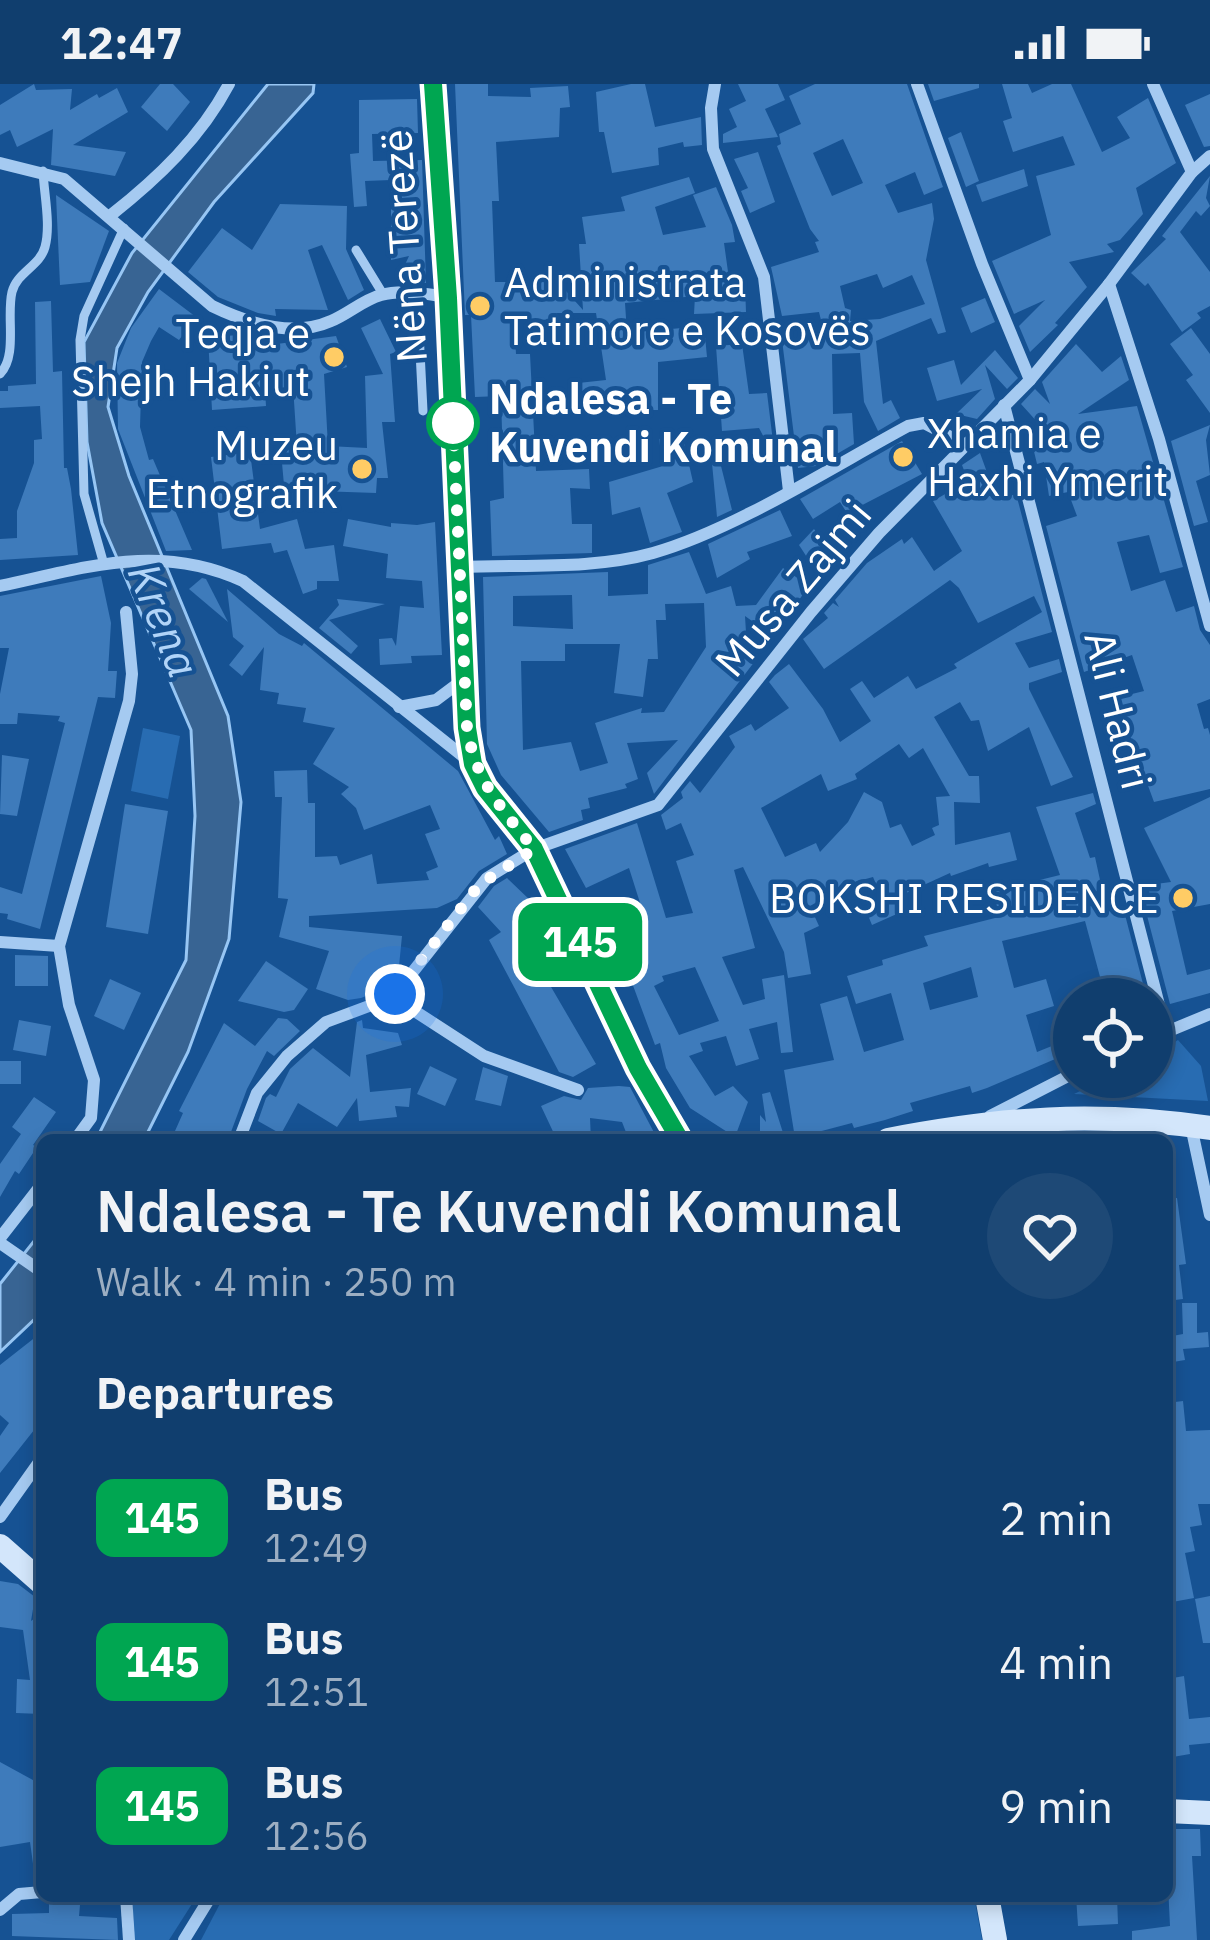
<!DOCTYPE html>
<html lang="en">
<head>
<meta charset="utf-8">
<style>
  :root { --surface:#103e6e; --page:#1e4976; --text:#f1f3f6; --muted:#9caec2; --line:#305781 }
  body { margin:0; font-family:"IBM Plex Sans",sans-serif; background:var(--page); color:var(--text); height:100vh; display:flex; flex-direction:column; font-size:45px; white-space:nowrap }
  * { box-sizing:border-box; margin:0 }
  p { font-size:39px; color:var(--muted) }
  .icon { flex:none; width:66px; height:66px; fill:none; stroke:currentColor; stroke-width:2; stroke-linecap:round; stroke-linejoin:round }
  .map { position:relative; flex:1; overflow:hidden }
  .panel { position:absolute; left:36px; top:1050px; width:1137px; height:768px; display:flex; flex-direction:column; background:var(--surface); border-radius:18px; box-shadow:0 6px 18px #0003,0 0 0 3px var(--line) }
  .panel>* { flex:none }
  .badge { padding:0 24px; border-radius:18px; font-size:42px; line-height:78px }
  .tools { position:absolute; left:1053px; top:894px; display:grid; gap:24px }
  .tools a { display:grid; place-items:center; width:120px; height:120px; border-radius:50%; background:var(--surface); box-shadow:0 6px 18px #0003,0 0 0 3px var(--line); font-size:60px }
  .you { position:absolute; width:60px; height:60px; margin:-30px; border:9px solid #fff; border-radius:50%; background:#1a73e8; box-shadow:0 0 0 18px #1a73e833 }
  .map>.badge { position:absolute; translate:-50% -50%; box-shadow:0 0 0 6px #fff }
  h2 { padding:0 60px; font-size:45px; line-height:108px }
  .round { display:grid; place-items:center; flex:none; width:126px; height:126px; border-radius:63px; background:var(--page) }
  .headline { display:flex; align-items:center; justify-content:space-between; height:204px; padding:0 60px }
  h1 { font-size:57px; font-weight:600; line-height:90px }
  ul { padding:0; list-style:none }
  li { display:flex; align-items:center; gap:36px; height:144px; padding:0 60px }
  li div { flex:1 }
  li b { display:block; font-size:45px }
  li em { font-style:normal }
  li .badge { min-width:132px; font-weight:700; text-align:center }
  .status { display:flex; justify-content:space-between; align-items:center; height:84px; padding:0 60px; background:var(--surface); direction:ltr }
  .status svg { height:33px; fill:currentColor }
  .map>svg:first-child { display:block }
</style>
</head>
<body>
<div class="status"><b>12:47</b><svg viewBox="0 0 49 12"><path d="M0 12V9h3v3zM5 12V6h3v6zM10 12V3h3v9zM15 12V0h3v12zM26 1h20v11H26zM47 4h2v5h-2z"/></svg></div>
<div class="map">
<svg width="1210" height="1856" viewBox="0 0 1210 1856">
  <rect width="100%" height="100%" fill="#165293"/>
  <!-- green -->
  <g fill="#286cb2">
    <polygon points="143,644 180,652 168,715 131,707"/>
    <polygon points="1178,956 1201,982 1208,1017 1074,1010 1109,993 1152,993 1152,972"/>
    <polygon points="132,1812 197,1812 169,1856 133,1856"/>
    <polygon points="224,1812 974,1812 982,1856 201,1856"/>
  </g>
  <!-- water -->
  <g fill="#386493" stroke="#97c6f4" stroke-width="3">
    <polygon points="268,0 314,0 313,9 214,118 148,208 117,264 108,323 129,392 228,632 241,718 229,855 188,968 144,1056 96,1056 186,876 195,732 191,646 102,439 87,358 84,258 132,169"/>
    <polygon points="42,1147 42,1228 0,1268 0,1200"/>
  </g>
  <!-- building -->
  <g fill="#3e7bbb" fill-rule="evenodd">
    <polygon points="34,0 36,6 72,5 70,26 97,10 99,14 117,4 128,28 73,61 126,68 115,92 51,81 53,45 17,63 10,46 0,51 0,21"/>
    <polygon points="160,0 173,0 190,18 167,47 141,23"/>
    <polygon points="455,0 488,0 488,12 531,13 530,4 568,2 570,23 560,24 559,53 496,58 499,117 492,117 495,198 558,198 583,226 579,160 586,160 582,133 625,127 621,113 689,93 695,109 655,123 663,151 706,143 693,111 716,103 732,141 735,158 724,159 730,202 745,201 746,228 694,230 695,212 625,219 627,249 704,242 707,273 658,278 658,326 634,326 634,321 570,326 569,300 606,296 596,229 557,229 557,236 514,235 516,270 530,270 536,387 589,385 590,405 570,404 572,440 592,440 592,469 492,472 490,417 504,414 501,312 475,313 471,231 465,231"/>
    <polygon points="631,0 645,0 655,43 701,33 702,61 684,63 683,58 658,64 659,81 612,89 604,48 599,48 596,8"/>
    <polygon points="738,0 778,0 785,16 765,25 778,53 723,59 723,50 737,43 729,25 746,17"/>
    <path d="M 815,0 L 907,0 L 943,103 L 924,111 L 915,88 L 885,101 L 898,129 L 932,119 L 934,135 L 926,176 L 946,248 L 938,250 L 931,234 L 876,257 L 883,320 L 891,316 L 900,334 L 878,347 L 864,318 L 860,269 L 832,270 L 833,330 L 852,329 L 854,360 L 816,382 L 798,384 L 782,256 L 823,255 L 822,240 L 819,228 L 782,232 L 771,183 L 819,168 L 815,158 L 819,157 L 810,145 L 777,62 L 781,60 L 779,50 L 801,40 L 789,12 ZM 843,55 L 863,99 L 832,112 L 813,69 ZM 877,190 L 883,204 L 912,191 L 925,220 L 880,235 L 850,237 L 851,226 L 845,224 L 840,202 Z"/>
    <polygon points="928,0 979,0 979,4 934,17"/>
    <polygon points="1002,0 1028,0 1032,9 1052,0 1071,0 1102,68 1130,54 1117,33 1148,14 1176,79 1136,104 1143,130 1120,156 1107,160 1114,168 1069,178 1087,203 1055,239 1058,241 1030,268 1019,242 1045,216 1014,230 992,177 1051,151 1036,92 1075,81 1063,52 1013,68 1003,37 1012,34"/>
    <polygon points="1210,10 1210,62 1204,63 1185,21"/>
    <polygon points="417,15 418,49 372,50 373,77 422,76 426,199 397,198 409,172 391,176 391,96 365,97 367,122 354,123 350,70 359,69 359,16"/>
    <polygon points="961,48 979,97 966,103 948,54"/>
    <polygon points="758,68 775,118 750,129 741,107 748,104 734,75"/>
    <polygon points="1024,85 1028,102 982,118 976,101"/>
    <polygon points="1210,92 1206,114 1210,122 1201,132 1196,127 1180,148 1210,188 1210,222 1197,229 1201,234 1182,248 1148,199 1145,202 1131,189 1166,155 1162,152"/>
    <polygon points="56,111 109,147 90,198 60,201"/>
    <polygon points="280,120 347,122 346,165 364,206 348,216 322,161 308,166 328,226 275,225 276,232 258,229 218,213 188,188 222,144 252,166"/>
    <polygon points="159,205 196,233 179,256 159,243 151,257 142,278 140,343 149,376 153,375 192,466 166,467 118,345 117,279 131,244"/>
    <polygon points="985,214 995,238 971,249 961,224"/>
    <polygon points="51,217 53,288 62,287 64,384 67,384 71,405 78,471 0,476 0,455 17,454 17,427 34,379 34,356 42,355 40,322 0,324 0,307 8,307 8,302 36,300 35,218"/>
    <polygon points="380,235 396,268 390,270 395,338 382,338 388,394 377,394 376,409 318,407 319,420 286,423 281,368 297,363 293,302 265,306 266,322 212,326 208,253 257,250 277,254 277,260 336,252 347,283 324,290 328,362 367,364 365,292 383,290 361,244"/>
    <polygon points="1191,244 1210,270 1210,329 1186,296 1193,291 1170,260"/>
    <polygon points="742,260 749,310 767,309 775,374 759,344 722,347 716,262"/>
    <polygon points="1076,260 1102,288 1121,272 1129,296 1078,330 1137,322 1183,483 1160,489 1149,451 1117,458 1131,507 1165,496 1176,528 1194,522 1200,546 1210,561 1210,615 1197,620 1204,645 1208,644 1210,651 1210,705 1154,718 1116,614 1144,607 1132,571 1084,588 1046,442 1077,432 1068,408 1049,412 1044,378 1037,380 1031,355 1049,351 1021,320 1035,305 1050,320 1042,298"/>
    <polygon points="995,266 1018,294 1007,305 985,281 995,315 977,335 956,330 982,305 937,317 927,284 954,276 961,301"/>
    <polygon points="1210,341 1206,356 1210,391 1196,397 1208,438 1194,442 1171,357"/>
    <polygon points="682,350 693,398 667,409 682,448 650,459 640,423 612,431 609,398 663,382 659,355"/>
    <polygon points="902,357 922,390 847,429 840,418 813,435 800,415"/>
    <polygon points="250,368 260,445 297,435 305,465 334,461 339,497 317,497 317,505 303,510 287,466 274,469 271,459 222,465 211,373"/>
    <path d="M 980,369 L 997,416 L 1016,410 L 1019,421 L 1052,548 L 1015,559 L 1029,584 L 1059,575 L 1062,588 L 1029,599 L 1029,605 L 1073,693 L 1051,702 L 1029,643 L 988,667 L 979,636 L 971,637 L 960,618 L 934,633 L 969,692 L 979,692 L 980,719 L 954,718 L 955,761 L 1010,748 L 1017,776 L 989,783 L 988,779 L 951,792 L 950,789 L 893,815 L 899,829 L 872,841 L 865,824 L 883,816 L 873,793 L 851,799 L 810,822 L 819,842 L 804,849 L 811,890 L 788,894 L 784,868 L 743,783 L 734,786 L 755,864 L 722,873 L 743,921 L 765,915 L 762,895 L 784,891 L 793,968 L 781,969 L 777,938 L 749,945 L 759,975 L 736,982 L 726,952 L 700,959 L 703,967 L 689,972 L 715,1012 L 733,1002 L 748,1018 L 735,1053 L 690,1024 L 666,984 L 660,959 L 655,961 L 628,888 L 614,892 L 600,834 L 641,822 L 629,784 L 586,804 L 565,765 L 637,739 L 666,834 L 693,829 L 676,777 L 694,771 L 681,739 L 666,746 L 661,731 L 683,714 L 681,708 L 690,697 L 700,709 L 735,663 L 729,652 L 751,640 L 755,647 L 789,624 L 769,598 L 775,591 L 789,580 L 823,625 L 840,658 L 871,637 L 850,605 L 862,597 L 874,614 L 908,592 L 916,605 L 957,584 L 954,580 L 1042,528 L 1034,512 L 978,539 L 959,504 L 950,496 L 824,585 L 803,555 L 828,534 L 824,529 L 833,519 L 839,523 L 835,516 L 867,479 L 902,455 L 904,460 L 912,453 L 934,487 L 962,467 L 933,417 L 968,397 L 962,381 ZM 899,660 L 909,674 L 923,664 L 950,712 L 936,713 L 939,741 L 932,744 L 935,751 L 912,762 L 901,740 L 890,744 L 882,718 L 864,708 L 848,738 L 820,768 L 816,759 L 785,773 L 761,724 L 821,690 L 828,707 L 857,695 L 855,690 ZM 695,883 L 719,937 L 679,951 L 654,902 L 664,897 L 662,892 Z"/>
    <polygon points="720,378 732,426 717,433 712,379"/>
    <polygon points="780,426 792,452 747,468 750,475 717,494 708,460"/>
    <polygon points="348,435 391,443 391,439 417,441 435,438 442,571 411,572 412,579 380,581 379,555 392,554 396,562 400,522 424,524 422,497 386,494 388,470 343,462"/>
    <polygon points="814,445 832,472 814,484 799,461"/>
    <path d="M 689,468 L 706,510 L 731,502 L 736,522 L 756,521 L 783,484 L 809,502 L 773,552 L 745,532 L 747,565 L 758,573 L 654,710 L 647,689 L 678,656 L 627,659 L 638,695 L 625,700 L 627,704 L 588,714 L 590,724 L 581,726 L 583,736 L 549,748 L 501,691 L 487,660 L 483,493 L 608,488 L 608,512 L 648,510 L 648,481 ZM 572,511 L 573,545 L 513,542 L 513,512 ZM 704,519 L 706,563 L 664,628 L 641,629 L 642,624 L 595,639 L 608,679 L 580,687 L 571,658 L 523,666 L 521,577 L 565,577 L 565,560 L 620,560 L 614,609 L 643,613 L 648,575 L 658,575 L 656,536 L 666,536 L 665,520 Z"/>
    <polygon points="101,492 111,539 108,587 117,587 115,614 98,613 40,845 7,835 8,830 0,829 0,803 22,810 65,639 58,637 60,632 18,629 17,640 0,640 0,610 9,564 0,564 0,512"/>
    <polygon points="202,494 206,495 228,538 189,505"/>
    <polygon points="227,505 279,550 302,562 304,559 458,687 495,756 499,752 507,770 479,787 457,815 437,824 309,832 309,843 402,852 399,882 393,881 376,908 361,914 348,916 316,905 329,867 279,853 288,815 278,814 282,713 275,713 274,687 307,686 308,719 315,719 315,773 337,772 340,781 372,770 377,800 429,796 426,788 438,783 425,750 440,745 430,721 364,746 356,724 341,710 349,703 313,680 335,644 303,638 306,624 277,620 279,609 260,606 264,563 242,592 229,581 244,562 233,553"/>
    <polygon points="337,515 385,520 329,536 358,562 351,570 319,544 339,521"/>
    <polygon points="2,671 29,675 17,732 0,730"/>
    <path d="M 1093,709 L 1096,720 L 1075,729 L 1090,774 L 1095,773 L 1107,828 L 1121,824 L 1124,827 L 1147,915 L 1106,915 L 1085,837 L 1002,857 L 1014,904 L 1046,895 L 1054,922 L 1026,931 L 1037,968 L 1074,953 L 1074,967 L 987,1004 L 972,1009 L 970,1002 L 910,1019 L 913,1027 L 885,1036 L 854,1044 L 852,1039 L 795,1054 L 784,986 L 834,976 L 820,920 L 847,912 L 864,968 L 904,956 L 891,909 L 856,920 L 847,892 L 883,881 L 882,876 L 928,862 L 924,852 L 999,833 L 994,807 L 1060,791 L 1036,723 ZM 971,883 L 978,913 L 930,926 L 923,899 Z"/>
    <polygon points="1210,713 1210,820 1172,827 1187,891 1210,885 1210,909 1170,920 1144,820 1151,818 1148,801 1171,798 1144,744"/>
    <polygon points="125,720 168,727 148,850 106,843"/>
    <polygon points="507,794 532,818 512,836 596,980 573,993 559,988 489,856 501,848 478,823 494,802"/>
    <polygon points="15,871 48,872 48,902 15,902"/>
    <polygon points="266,877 308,905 294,926 284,928 238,917"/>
    <polygon points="110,895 141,909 124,946 94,932"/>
    <polygon points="278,934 287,935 300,947 274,972 267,967 247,1005 228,1056 171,1056 183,1029 179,1027 224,939 255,962"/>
    <polygon points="19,936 51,942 46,972 13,966"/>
    <polygon points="362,936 363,944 398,949 402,961 366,971 370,1008 411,1004 409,1023 395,1022 397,1033 359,1037 357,1014 337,1043 298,1019 281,1050 258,1037 266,1014 270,1010 276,1013 290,985 313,964 350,993 357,938"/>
    <rect x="0" y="977" width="21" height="23"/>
    <polygon points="430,982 457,995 445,1022 417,1010"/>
    <polygon points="483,983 508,992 501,1022 475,1016"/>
    <polygon points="619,1002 630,1003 658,1056 629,1056 622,1038 590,1034 591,1056 557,1056 541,1022 564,1012 581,1016 588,1004"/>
    <polygon points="770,1008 785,1055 760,1055 760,1031 766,1038 762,1010"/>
    <polygon points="34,1013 56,1028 33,1061 37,1063 19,1090 15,1087 0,1113 0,1080 21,1050 12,1043"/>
    <polygon points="1177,1114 1186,1180 1179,1181 1183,1215 1167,1217 1167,1115"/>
    <polygon points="1182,1219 1197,1219 1197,1249 1208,1248 1209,1263 1183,1265 1185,1276 1167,1279 1167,1253 1183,1250"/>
    <polygon points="42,1248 42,1336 0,1389 0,1352 9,1339 0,1331 0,1281"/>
    <polygon points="1183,1317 1186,1347 1210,1346 1210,1420 1198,1420 1202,1441 1190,1443 1195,1467 1185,1469 1194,1514 1167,1519 1167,1319"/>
    <polygon points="0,1497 18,1500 35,1513 31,1537 42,1529 41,1630 16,1629 17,1595 30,1596 23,1546 0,1543"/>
    <polygon points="1210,1512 1210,1559 1203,1559 1195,1515"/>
    <polygon points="1184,1592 1189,1635 1210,1633 1210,1659 1189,1661 1190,1670 1167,1674 1167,1595"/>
    <polygon points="0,1678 42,1701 42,1786 34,1787 30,1758 0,1763"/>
    <polygon points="1175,1745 1200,1745 1201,1772 1192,1772 1197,1856 1132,1856 1132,1847 1170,1842 1167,1781 1176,1780"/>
    <polygon points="1076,1812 1117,1812 1118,1840 1078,1842"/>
    <polygon points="49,1819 80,1821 79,1832 117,1834 118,1856 12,1852 12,1830 49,1829"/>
  </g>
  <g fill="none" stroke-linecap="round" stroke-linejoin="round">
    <!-- lane -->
    <g stroke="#a5caf1" stroke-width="9">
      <polyline points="356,166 383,210"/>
      <polyline points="417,208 423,327"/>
      <path d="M 0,290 C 18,271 6,233 12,208 C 17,188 40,182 45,163 C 51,141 44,110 43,87"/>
      <polyline points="103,477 84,410 80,256 84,232 124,144"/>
    </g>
    <!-- street -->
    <g stroke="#a5caf1" stroke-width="12">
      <polyline points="715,0 711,24 713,65 764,193 789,407"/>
      <polyline points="917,0 982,180 1030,296"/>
      <polyline points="1153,0 1192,88"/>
      <path d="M 0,79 L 64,95 L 212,222 C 247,239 293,254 331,237 C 348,230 363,216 381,211 C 402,205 426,210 447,213"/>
      <path d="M 111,131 C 158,94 201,53 229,0"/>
      <polyline points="1109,200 1159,355 1210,542"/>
      <polyline points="1004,321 1166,948"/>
      <path d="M 460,483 C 523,480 592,486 653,469 C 734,446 832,383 908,342 L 924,339 L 964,360"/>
      <path d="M 0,502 C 85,484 158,458 243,497 L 469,677"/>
      <polyline points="399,623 436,616 464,595"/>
      <polyline points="0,858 59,862"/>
      <polyline points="393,913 484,972 578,1006"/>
      <polyline points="1152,954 1210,930"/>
      <polyline points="990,1032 1074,989"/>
      <polyline points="1191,1042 1210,1131"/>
      <polyline points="75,1056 91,1034 94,996 69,921 59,862 129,617 132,590 126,528"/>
      <polyline points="239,1056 257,1009 287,972 326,938 393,913 487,794 534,765 658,721 811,528 879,449 1030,296 1109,200 1192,88 1210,72"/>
      <polyline points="0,1154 42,1100"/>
      <polyline points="0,1159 42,1188"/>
      <polyline points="0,1433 42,1374"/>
      <polyline points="126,1812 129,1856"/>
      <polyline points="0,1826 19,1810 42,1808"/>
      <polyline points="184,1856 211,1812"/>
    </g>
    <!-- secondary -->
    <g stroke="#d3e6fb" stroke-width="24">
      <polyline points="433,0 448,214 467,645 473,680 485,704 534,765 638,984 681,1056"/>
      <path d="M 888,1056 C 1003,1034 1094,1027 1210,1044"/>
      <polyline points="0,1462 42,1499"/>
      <polyline points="1167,1727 1210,1729"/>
      <polyline points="987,1812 995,1856"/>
    </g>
  </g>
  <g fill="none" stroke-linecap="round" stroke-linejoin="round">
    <!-- line casing -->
    <g stroke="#fff" stroke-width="27">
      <polyline id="line" points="433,0 448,214 467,644 473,680 485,704 534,765 638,984 680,1056"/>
    </g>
    <!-- line -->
    <use href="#line" stroke="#00a651" stroke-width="18"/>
    <!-- walk -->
    <path stroke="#fff" stroke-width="12" stroke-dasharray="0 21.6" d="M 395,910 L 479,801 L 534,765 C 501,723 476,698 467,644 L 453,339"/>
  </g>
  <!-- markers -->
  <g fill="#ffcc65" stroke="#165293" stroke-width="4.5">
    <circle cx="480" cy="222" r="12"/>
    <circle cx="334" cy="273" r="12"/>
    <circle cx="903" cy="373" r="12"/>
    <circle cx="362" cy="385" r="12"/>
    <circle cx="1183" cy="814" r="12"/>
  </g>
  <circle fill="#fff" stroke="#00a651" stroke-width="6" cx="453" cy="339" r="24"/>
  <g text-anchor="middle" stroke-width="9" stroke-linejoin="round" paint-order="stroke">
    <!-- street labels -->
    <g font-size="42" fill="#fff" stroke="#165293">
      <text transform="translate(404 162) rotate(-94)" y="15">Nëna Terezë</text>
      <text transform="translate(793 504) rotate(-50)" y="15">Musa Zajmi</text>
      <text transform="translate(1118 626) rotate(76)" y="15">Ali Hadri</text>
    </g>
    <!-- poi labels -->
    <g font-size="42" fill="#fff" stroke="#165293" text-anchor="end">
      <text x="504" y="213" text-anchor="start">Administrata<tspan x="504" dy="48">Tatimore e Kosovës</tspan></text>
      <text x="310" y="264">Teqja e<tspan x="310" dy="48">Shejh Hakiut</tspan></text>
      <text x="927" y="364" text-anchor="start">Xhamia e<tspan x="927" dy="48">Haxhi Ymerit</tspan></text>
      <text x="338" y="376">Muzeu<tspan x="338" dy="48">Etnografik</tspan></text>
      <text x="1159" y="829">BOKSHI RESIDENCE</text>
    </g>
    <!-- stop labels -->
    <g font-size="42" font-weight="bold" fill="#fff" stroke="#165293" text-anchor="start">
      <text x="489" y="330">Ndalesa - Te<tspan x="489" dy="48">Kuvendi Komunal</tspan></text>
    </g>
    <!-- water labels -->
    <g font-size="45" font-style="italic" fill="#b1d4f8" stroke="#165293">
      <text transform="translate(164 536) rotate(68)" y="16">Krena</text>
    </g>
  </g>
</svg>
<div class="tools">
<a><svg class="icon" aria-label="locate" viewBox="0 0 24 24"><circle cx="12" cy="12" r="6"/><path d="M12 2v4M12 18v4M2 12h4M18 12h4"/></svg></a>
</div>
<div class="you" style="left:395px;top:910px"></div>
<b class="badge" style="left:580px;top:858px;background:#00a651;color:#fff">145</b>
<section class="panel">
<div class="headline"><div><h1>Ndalesa - Te Kuvendi Komunal</h1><p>Walk · 4 min · 250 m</p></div><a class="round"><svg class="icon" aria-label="heart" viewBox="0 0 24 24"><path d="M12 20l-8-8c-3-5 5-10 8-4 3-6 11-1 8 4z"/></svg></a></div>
<h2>Departures</h2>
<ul>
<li><span class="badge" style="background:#00a651;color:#fff">145</span><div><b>Bus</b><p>12:49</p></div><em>2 min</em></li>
<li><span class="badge" style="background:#00a651;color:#fff">145</span><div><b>Bus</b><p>12:51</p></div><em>4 min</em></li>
<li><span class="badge" style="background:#00a651;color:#fff">145</span><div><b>Bus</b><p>12:56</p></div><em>9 min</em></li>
</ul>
</section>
</div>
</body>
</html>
